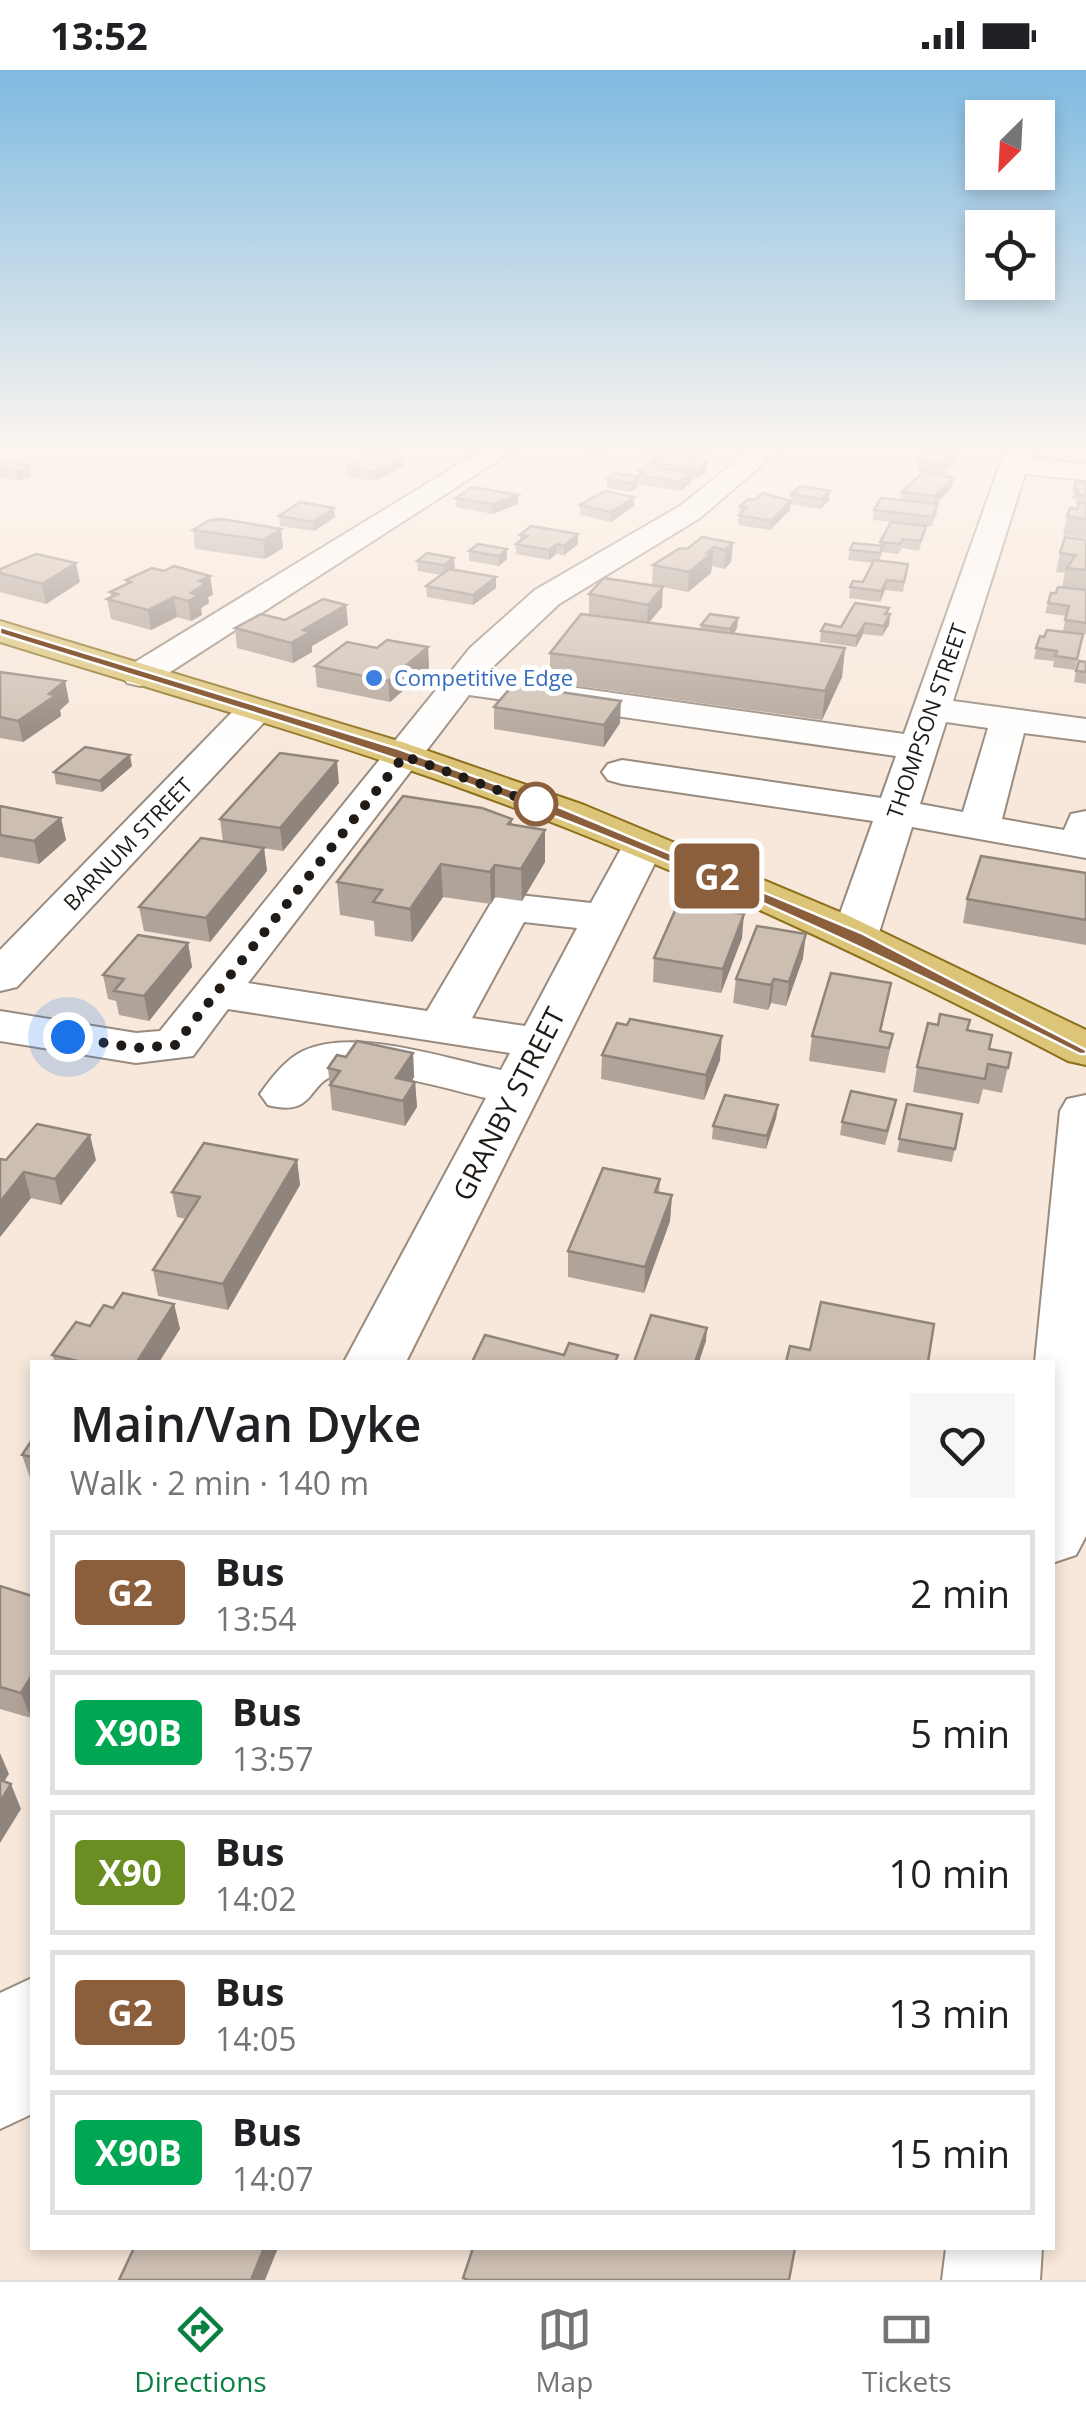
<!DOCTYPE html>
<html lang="en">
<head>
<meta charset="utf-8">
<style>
  :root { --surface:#fff; --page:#f6f6f6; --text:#202124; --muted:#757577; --line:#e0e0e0; --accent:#0b8043 }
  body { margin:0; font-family:"Open Sans",sans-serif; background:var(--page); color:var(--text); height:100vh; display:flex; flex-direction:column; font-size:38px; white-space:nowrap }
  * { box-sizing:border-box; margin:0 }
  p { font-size:32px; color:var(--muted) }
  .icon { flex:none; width:55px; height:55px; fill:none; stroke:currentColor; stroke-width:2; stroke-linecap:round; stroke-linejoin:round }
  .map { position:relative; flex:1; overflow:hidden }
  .sheet { position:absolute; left:30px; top:1290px; width:1025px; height:890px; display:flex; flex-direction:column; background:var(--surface); border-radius:0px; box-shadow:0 5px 15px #0003 }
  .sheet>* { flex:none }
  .badge { padding:0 20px; border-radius:8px; font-size:35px; line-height:65px }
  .needle { width:65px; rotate:204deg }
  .tools { position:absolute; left:965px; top:30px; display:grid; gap:20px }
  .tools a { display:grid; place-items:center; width:90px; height:90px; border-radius:0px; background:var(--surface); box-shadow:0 5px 15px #0003; font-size:50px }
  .you { position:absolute; width:50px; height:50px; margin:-25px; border:8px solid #fff; border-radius:50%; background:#1a73e8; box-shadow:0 0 0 15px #1a73e833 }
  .map>.badge { position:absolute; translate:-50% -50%; box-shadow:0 0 0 5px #fff }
  .round { display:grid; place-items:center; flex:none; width:105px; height:105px; border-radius:0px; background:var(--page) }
  .headline { display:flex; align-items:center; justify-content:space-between; height:170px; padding:0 40px }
  h1 { font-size:48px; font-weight:600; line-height:75px }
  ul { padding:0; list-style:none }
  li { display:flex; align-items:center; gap:30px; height:125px; margin:0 20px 15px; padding:0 20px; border:5px solid var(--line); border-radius:0px }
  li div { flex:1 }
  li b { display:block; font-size:38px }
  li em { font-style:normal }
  li .badge { min-width:110px; font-weight:700; text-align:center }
  .status { display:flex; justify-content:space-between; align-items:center; height:70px; padding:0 50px; background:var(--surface); direction:ltr }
  .status svg { height:28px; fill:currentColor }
  .tabs { display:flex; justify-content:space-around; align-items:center; height:140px; border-top:2px solid var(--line); background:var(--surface); font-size:28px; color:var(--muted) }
  .tabs a { display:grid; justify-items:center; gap:5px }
  .tabs .selected { color:var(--accent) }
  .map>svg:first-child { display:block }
</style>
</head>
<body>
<div class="status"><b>13:52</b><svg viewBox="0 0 49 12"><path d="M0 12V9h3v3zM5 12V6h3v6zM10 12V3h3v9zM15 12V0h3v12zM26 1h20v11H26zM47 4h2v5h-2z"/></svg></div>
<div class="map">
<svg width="1086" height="2210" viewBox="0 0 1086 2210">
  <rect width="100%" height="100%" fill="#f8e8db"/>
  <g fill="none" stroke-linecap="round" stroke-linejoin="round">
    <!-- minor casing -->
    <g stroke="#988a7e" stroke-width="4">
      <g id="minor">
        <polygon points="482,380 514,380 153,613 140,616 127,613 122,605 127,597"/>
        <path d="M 749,380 L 779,380 L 700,448 L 559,534 L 484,605 L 904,664 L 1005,380 L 1033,380 L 1030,388 L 1086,394 L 1086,410 L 1025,404 L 953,631 L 1086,649 L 1086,671 L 1024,663 L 1002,749 L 1064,760 L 1071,744 L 1086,741 L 1086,788 L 912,757 L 878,866 L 871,876 L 855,880 L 839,876 L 832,866 L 873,751 L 622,714 L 608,710 L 602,702 L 608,694 L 622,690 L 881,728 L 896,686 L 469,625 L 248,913 L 427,941 L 494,828 L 510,824 L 591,833 L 628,766 L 643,762 L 658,766 L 664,775 L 406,1292 L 344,1292 L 486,1028 C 452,1020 371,996 339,1004 C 306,1011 317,1048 268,1035 L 260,1024 C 271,1008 286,989 303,981 C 355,957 447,989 501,1000 L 510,983 L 228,939 L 193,986 L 136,993 L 0,971 L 0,941 L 136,963 L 160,961 L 470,578 L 535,520 L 680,436 ZM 946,652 L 988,658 L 963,742 L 920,734 ZM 524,852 L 577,858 L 525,956 L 472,948 Z"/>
        <polygon points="255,629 268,632 274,640 268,648 17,917 0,921 0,880 242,632"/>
        <polygon points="1086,1025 1086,1466 1076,1485 1052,1493 1052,1292 1035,1292 1060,1041 1067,1029"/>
        <polygon points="32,1908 32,2044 0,2059 0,1923"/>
        <polygon points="946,2178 1042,2178 1040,2210 942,2210"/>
      </g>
    </g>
    <!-- major casing -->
    <g stroke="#8b6f1b" stroke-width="4">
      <path id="major" d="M 0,551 L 405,673 L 584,735 L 847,845 L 1086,960 L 1086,995 L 1068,991 C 874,889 675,796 469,721 C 315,665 156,621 0,572 Z"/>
    </g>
    <!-- minor -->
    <use href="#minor" fill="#fff" fill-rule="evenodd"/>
    <!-- major -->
    <use href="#major" fill="#dcc478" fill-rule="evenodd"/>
  </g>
  <!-- wall -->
  <g fill="#b0a399">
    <polygon points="578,380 609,380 603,384"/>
    <polygon points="647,380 709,380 697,389 679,386 677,387 706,401 697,409 691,408 691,412 681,421 639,415 639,401 651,397 651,392 656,390 647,388"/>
    <polygon points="959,380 954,396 949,395 945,404 936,404 954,408 952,417 935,434 937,444 931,457 926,456 919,481 902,478 898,484 882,482 879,491 908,494 903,522 885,520 880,532 849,528 850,517 863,512 873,493 848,490 850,480 880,476 880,472 891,452 873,450 874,440 900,430 901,422 923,402 917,402 919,392"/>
    <polygon points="403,387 404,396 375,411 346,406 346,397"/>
    <polygon points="0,392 29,396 31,406 18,411 0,407"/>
    <polygon points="639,407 638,417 630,422 607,418 607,409"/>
    <polygon points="1076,411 1086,412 1086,468 1063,465 1067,446 1077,439 1078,435 1075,434 1076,429 1072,429"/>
    <polygon points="791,424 829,431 820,439 790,434 790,440 770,460 738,455 740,436 790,431"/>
    <polygon points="456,428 518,434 493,444 456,437"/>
    <polygon points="580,435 634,436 611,452 580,445"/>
    <polygon points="279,446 335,447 314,461 280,456"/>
    <polygon points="281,459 283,478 265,489 195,479 193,460"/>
    <polygon points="520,465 578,474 564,485 556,484 549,490 516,484 516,474 520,471"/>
    <polygon points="1086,470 1086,564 1063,561 1066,546 1045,543 1048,533 1062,517 1065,503 1056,502 1060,483"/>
    <polygon points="733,473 731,492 724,499 712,496 711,503 688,522 652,515 653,495 687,479"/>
    <polygon points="507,479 507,489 499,496 469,491 469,481"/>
    <polygon points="417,491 455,498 452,500 496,518 473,535 427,527 426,516 442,505 418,501"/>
    <polygon points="0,499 80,512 46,534 0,522"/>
    <polygon points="164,501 210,506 213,525 208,527 209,533 201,538 202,545 191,551 177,547 151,560 111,549 107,529 111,527 110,522 126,514 126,510"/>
    <polygon points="589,524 662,537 649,552 701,559 701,555 738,548 737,558 734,564 845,578 842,607 822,650 550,612 550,583 589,544"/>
    <polygon points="346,535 348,555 312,576 312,582 293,593 237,578 235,558 285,550"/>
    <polygon points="889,538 888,544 890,544 889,555 882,566 863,564 856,577 820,572 821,561 841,557"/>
    <polygon points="1083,564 1075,600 1053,597 1054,591 1034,589 1036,578 1044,567"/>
    <polygon points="428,577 429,598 390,632 317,617 315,596 377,578"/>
    <polygon points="1086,592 1086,614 1074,612 1076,601"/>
    <polygon points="0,602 65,611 69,632 60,640 61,646 23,672 0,668"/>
    <polygon points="494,637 620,653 604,677 494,659"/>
    <polygon points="132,696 102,722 56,714 54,702"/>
    <polygon points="339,713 283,781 223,772 220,749"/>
    <polygon points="0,736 61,748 66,770 39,794 0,787"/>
    <polygon points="512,749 512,754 545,760 545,792 522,831 495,827 491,834 443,827 412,872 375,866 374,851 340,845 337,812"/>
    <polygon points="264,778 267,801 210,872 144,861 139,837"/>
    <polygon points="1086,803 1086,875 963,853 967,829"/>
    <polygon points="742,868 721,923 653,912 654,888"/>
    <polygon points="188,873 192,897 149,951 119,945 116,931 108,929 103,905"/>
    <polygon points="803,888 786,936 771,933 768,940 733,933 736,909"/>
    <polygon points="891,913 881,962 893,964 885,1003 809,991 812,966"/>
    <polygon points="968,960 989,979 1011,983 1002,1023 983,1019 979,1034 913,1022 917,997"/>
    <polygon points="413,983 414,1007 412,1011 415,1012 417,1037 405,1056 332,1040 328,998 346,987"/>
    <polygon points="602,985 720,990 704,1030 601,1009"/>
    <polygon points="907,1034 962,1044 952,1092 897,1082"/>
    <polygon points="778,1035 776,1048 766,1079 712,1069 713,1056"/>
    <polygon points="894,1043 885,1075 840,1065 842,1052"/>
    <polygon points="0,1089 6,1090 96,1090 61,1135 31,1128 0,1167"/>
    <polygon points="297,1090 300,1115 228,1240 158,1226 153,1200 186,1149 177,1147 172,1122"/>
    <polygon points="660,1109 659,1123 672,1125 670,1151 644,1223 568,1207 568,1181"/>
    <polygon points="174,1234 180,1259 159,1292 55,1292 52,1285 113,1238"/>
    <polygon points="32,1370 32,1411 31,1411 22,1385"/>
    <polygon points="0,1516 32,1526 32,1645 31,1648 0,1639"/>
  </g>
  <!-- shaded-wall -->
  <g fill="#90857d">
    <polygon points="675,380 679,380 679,386 671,392 671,383"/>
    <polygon points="697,380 709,380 697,389"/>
    <polygon points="403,387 404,396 375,411 375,402"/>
    <polygon points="707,392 706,401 697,409 698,399"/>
    <polygon points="29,396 31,406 18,411 16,402"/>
    <polygon points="691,403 691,412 681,421 681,412"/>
    <polygon points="639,407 638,417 630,422 631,413"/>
    <polygon points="954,408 952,417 934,436 935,426"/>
    <polygon points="830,421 829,431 820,439 821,429"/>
    <polygon points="518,425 518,434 493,444 492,434"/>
    <polygon points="634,427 634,436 611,452 611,442"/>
    <polygon points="791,431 790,440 770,460 771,451"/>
    <polygon points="334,438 335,447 314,461 313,452"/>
    <polygon points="281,459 283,478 265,489 263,470"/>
    <polygon points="578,464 578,474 564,485 564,476"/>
    <polygon points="733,473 731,492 724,499 725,480"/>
    <polygon points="557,474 556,484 549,490 549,480"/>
    <polygon points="714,477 711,503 688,522 689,502"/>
    <polygon points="507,479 507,489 499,496 499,486"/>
    <polygon points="454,488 455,498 445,506 444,495"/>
    <polygon points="76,493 80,512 46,534 42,514"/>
    <polygon points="210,506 213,525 208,527 209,533 201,538 202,545 191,551 188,531 199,511"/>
    <polygon points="496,507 496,518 473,535 473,525"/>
    <polygon points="887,510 885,520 880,532 881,521"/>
    <polygon points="663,517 662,537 647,555 648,535"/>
    <polygon points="174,527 177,547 151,560 148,540"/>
    <polygon points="346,535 348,555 312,576 312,582 293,593 291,573 303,560"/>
    <polygon points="890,544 889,555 882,566 884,556"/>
    <polygon points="738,548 737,558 729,570 730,559"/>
    <polygon points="865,553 863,564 856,577 857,566"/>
    <polygon points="428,577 429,598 390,632 388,611"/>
    <polygon points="845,578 842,607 822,650 825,621"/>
    <polygon points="65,611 69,632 60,640 61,646 23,672 18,651"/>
    <polygon points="621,631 620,653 604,677 604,655"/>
    <polygon points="130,685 132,696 102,722 100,711"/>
    <polygon points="337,691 339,713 283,781 280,758"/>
    <polygon points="61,748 66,770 39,794 34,771"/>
    <polygon points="545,760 545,792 522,831 521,799"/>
    <polygon points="264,778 267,801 210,872 206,848"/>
    <polygon points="441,794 443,827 412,872 410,839"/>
    <polygon points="495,795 495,827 491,834 490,802"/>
    <polygon points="744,844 742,868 721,923 723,899"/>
    <polygon points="806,864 803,888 786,936 789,912"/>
    <polygon points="188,873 192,897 149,951 144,926"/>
    <polygon points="774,909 771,933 768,940 771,915"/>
    <polygon points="722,966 720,990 704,1030 706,1005"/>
    <polygon points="413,983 414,1007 400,1030 396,1008"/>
    <polygon points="415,1012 417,1037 405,1056 403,1031"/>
    <polygon points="778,1035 776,1048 766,1079 767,1066"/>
    <polygon points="90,1065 96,1090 61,1135 55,1109"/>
    <polygon points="297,1090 300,1115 228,1240 223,1214"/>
    <polygon points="24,1102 31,1128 0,1167 0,1132"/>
    <polygon points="672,1125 670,1151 644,1223 645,1197"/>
    <polygon points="174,1234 180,1259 159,1292 137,1292"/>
    <polygon points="707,1258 706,1271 699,1292 695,1292"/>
    <polygon points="32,1605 32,1645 31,1648 21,1623"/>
    <polygon points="0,1683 9,1704 0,1718"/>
    <polygon points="11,1714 21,1739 0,1773 0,1732"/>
    <polygon points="264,2178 278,2178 265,2210 251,2210"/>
  </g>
  <!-- building -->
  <g fill="#cdbeb2" stroke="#90857d" stroke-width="2.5">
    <polygon points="925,380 959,380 956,387 950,386 946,395 919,392"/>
    <polygon points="375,382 403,387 375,402 346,397"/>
    <polygon points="665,385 707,392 698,399 651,392"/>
    <polygon points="4,391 29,396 16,402 0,398 0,392"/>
    <polygon points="645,396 691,403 681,412 639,405 644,402 639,401"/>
    <polygon points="925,401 954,408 935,426 901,422"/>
    <polygon points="615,403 639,407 631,413 607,409"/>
    <polygon points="1076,411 1086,412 1086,426 1077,425 1078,420 1074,419"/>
    <polygon points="800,416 830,421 821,429 791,424"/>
    <polygon points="472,417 518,425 492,434 456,428"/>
    <polygon points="605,421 634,427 611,442 580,435"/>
    <polygon points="763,423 791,431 771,451 739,445 747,437 740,436 748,429 755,430"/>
    <polygon points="881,428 938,434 932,447 874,440"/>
    <polygon points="300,432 334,438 313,452 279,446"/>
    <polygon points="1079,433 1086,434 1086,449 1067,446 1070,438 1077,439"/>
    <polygon points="222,449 281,459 263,470 193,460 210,450"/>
    <polygon points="891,452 926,456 921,471 903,469 900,474 880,472"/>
    <polygon points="531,456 578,464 564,476 557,474 549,480 516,474 527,466 520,465"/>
    <polygon points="702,467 733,473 725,480 714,477 707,483 712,483 689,502 653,495 680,478 687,479"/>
    <polygon points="1065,467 1086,470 1086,500 1067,498 1076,485 1060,483"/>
    <polygon points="853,473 883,476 880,483 850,480"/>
    <polygon points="478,474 507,479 499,486 469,481"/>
    <polygon points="427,483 454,488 444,495 417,491"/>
    <polygon points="36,484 76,493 42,514 0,503 0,499"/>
    <polygon points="874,490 908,494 904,512 887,510 881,521 850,517 853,511 863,512"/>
    <polygon points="174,496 210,506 199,511 206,513 191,523 199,525 188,531 174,527 148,540 107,529 118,524 110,522 131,512 126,510 152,498 164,501"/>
    <polygon points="449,499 496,507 473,525 426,516"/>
    <polygon points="604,508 663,517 648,535 589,524"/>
    <polygon points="1058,517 1086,520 1086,553 1065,550 1069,536 1048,533 1051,523 1056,523"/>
    <polygon points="323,529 346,535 303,560 310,562 291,573 235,558 261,544 285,550"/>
    <polygon points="855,533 889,538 885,544 890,544 884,556 865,553 857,566 821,561 825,554 841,557"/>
    <polygon points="581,544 845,578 825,621 550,583"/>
    <polygon points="710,544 738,548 730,559 701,555"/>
    <polygon points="1047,560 1083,564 1077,589 1055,586 1057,581 1036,578 1040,566 1044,567"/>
    <polygon points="387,570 428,577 388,611 315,596 347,572 377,578"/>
    <polygon points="1079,591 1086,592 1086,602 1076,601"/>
    <polygon points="0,602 65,611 49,624 56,625 18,651 0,647"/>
    <polygon points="513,615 621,631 604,655 494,637"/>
    <polygon points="85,677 130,685 100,711 54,702"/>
    <polygon points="280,683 337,691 280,758 220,749"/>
    <polygon points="403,726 482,738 512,749 508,754 545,760 521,799 495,795 490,802 441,794 410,839 373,832 382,820 337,812"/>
    <polygon points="0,736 61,748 34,771 0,765"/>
    <polygon points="201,768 264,778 206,848 139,837"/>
    <polygon points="981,786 1086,803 1086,850 967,829"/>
    <polygon points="678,834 744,844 723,899 654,888"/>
    <polygon points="757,856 806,864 789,912 774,909 771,915 736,909"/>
    <polygon points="138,865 188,873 144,926 114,921 124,909 103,905"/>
    <polygon points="831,903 891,913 880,961 893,964 889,978 812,966"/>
    <polygon points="940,944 970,950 967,960 992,965 989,979 1011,983 1008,998 988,994 985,1009 917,997 928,953 938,955"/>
    <polygon points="630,949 722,966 706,1005 602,985 617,953 627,955"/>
    <polygon points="357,971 413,983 396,1008 415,1012 403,1031 330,1015 340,1001 328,998 337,985 346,987"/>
    <polygon points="851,1021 896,1030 887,1061 842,1052"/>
    <polygon points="725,1025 778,1035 767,1066 713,1056"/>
    <polygon points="907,1034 962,1044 955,1079 899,1069"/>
    <polygon points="37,1054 90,1065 55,1109 24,1102 0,1132 0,1089 6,1090"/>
    <polygon points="204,1073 297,1090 223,1214 153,1200 200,1127 172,1122"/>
    <polygon points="603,1098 660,1109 655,1122 672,1125 645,1197 568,1181"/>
    <polygon points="123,1223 174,1234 137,1292 82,1292 52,1285 76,1252 90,1256 104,1235 113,1238"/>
    <polygon points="821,1232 934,1254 928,1292 786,1292 790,1276 810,1280"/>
    <polygon points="651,1245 707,1258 695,1292 634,1292"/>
    <polygon points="485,1265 564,1285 569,1273 618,1285 615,1292 472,1292"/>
    <polygon points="32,1370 32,1387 22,1385"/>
    <polygon points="0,1516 32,1526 32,1605 21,1623 0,1617"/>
    <polygon points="0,1710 11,1714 0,1732"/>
    <polygon points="134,2178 264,2178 251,2210 119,2210"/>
    <polygon points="473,2178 795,2178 789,2210 468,2210 463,2208"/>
  </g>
  <!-- sky -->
  <linearGradient id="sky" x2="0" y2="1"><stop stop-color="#7fbae1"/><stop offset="0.55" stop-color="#fcf5ef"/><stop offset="1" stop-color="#fcf5ef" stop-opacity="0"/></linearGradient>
  <rect width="1086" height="690" fill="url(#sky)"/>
  <!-- line -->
  <path fill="#8b5e3c" stroke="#fff" stroke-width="2.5" d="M 0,557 L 399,679 L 561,738 L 861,863 L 1086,980 L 1086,984 L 1080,984 C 906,897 731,814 549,744 C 368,674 181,621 0,564 Z"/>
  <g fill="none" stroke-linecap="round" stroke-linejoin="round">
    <!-- walk -->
    <polyline stroke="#201b16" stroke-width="10" stroke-dasharray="0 18" points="68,967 136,978 175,975 404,686 536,734"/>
  </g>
  <!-- markers -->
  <circle fill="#3f7fe0" stroke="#fff" stroke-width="4" cx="374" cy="608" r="10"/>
  <circle fill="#fff" stroke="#8b5e3c" stroke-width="5" cx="536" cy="734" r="20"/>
  <g text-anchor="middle" stroke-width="10" stroke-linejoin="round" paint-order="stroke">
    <!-- far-shop labels -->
    <g font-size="22" fill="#366cbe" stroke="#fff" text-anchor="start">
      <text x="394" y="616">Competitive Edge</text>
    </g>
    <!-- far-street labels -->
    <g font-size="22" fill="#201b16" stroke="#fff">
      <text transform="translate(927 651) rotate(-71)" y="8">THOMPSON STREET</text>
      <text transform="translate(128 774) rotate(-46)" y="8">BARNUM STREET</text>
    </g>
    <!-- street labels -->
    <g font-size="28" fill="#201b16" stroke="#fff">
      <text transform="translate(509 1034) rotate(-63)" y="10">GRANBY STREET</text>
    </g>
  </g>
</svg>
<div class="tools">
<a><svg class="needle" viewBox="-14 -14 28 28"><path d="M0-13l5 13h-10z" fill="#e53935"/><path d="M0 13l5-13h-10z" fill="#757577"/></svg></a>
<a><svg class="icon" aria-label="locate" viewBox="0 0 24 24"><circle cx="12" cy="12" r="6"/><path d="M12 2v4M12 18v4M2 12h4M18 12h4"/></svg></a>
</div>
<div class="you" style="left:68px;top:967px"></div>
<b class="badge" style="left:717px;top:806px;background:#8b5e3c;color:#fff">G2</b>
<section class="sheet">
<div class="headline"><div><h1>Main/Van Dyke</h1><p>Walk · 2 min · 140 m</p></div><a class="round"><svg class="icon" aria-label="heart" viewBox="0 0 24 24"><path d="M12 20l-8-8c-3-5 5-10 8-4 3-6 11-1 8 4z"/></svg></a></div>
<ul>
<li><span class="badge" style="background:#8b5e3c;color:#fff">G2</span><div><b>Bus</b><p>13:54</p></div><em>2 min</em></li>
<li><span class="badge" style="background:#00a651;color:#fff">X90B</span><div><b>Bus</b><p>13:57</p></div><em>5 min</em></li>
<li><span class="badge" style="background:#6b8e23;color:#fff">X90</span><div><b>Bus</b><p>14:02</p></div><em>10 min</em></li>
<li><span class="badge" style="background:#8b5e3c;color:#fff">G2</span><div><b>Bus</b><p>14:05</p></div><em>13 min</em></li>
<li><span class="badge" style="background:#00a651;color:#fff">X90B</span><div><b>Bus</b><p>14:07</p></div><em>15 min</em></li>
</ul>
</section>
</div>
<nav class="tabs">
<a class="selected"><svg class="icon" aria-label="directions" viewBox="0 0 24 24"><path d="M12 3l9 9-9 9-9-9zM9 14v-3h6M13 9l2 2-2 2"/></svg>Directions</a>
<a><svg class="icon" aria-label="map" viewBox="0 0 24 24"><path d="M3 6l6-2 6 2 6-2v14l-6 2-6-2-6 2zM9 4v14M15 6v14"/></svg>Map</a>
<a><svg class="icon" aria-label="tickets" viewBox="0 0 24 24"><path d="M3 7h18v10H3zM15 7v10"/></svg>Tickets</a>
</nav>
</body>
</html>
